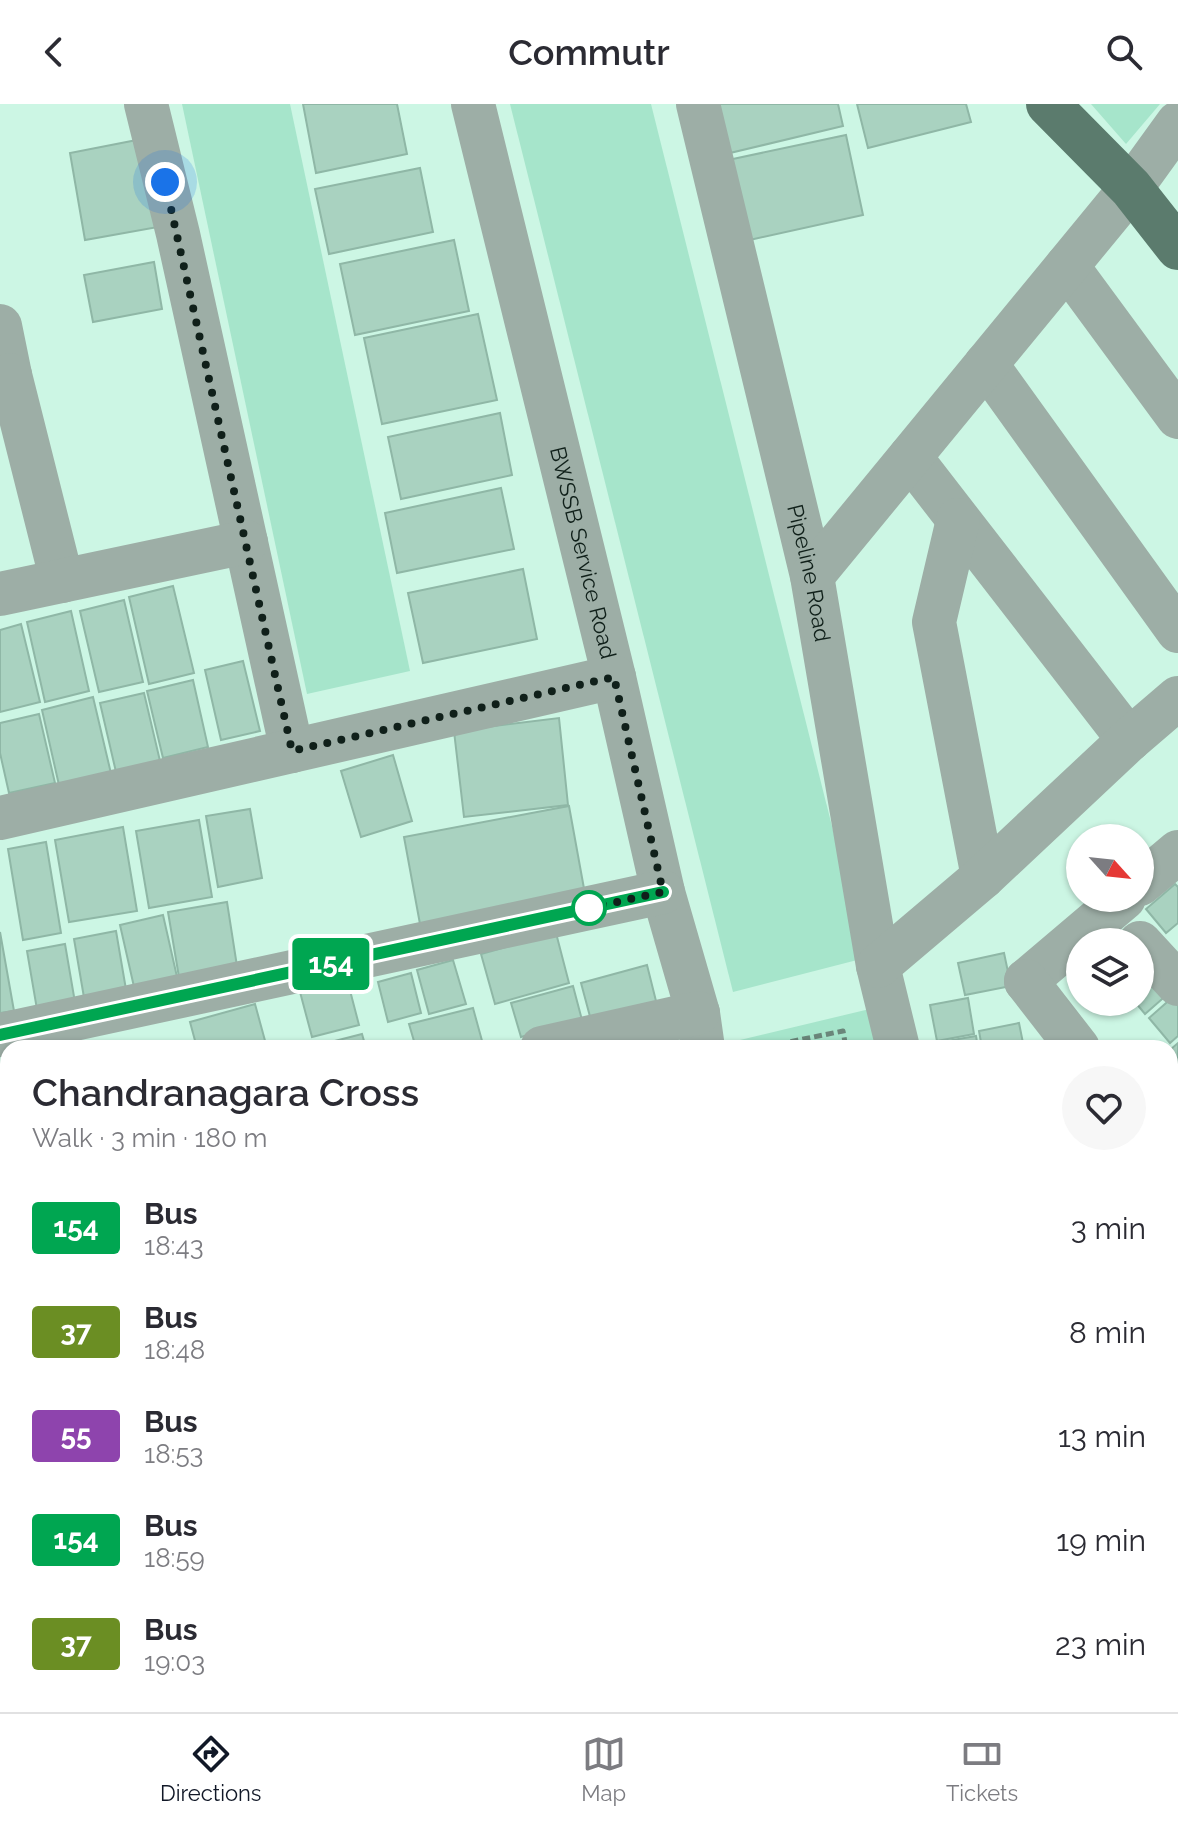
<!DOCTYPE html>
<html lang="en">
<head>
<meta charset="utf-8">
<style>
  :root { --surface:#fff; --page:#f7f7f7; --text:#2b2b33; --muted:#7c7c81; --line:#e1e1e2; --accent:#111827 }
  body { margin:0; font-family:Raleway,sans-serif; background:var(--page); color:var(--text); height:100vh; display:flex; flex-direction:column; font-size:30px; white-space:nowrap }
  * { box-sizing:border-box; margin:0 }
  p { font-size:26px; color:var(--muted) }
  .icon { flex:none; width:44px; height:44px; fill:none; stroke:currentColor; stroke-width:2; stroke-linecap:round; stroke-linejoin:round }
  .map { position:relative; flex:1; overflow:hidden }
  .details { position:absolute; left:0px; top:936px; width:1178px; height:672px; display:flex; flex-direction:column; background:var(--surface); border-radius:24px 24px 0 0; box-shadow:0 2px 6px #0004 }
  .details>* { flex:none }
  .badge { padding:0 16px; border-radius:6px; font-size:28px; line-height:52px }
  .needle { width:52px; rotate:117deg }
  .fabs { position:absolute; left:1066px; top:720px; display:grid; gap:16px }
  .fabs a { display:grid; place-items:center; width:88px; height:88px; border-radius:50%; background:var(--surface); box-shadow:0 2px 6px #0004; font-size:40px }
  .you { position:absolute; width:40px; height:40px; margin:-20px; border:6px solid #fff; border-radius:50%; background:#1a73e8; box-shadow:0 0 0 12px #1a73e833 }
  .map>.badge { position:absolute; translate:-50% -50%; box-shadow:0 0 0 4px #fff }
  .round { display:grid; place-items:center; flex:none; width:84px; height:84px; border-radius:42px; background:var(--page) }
  .head { display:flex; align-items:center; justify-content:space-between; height:136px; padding:0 32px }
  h1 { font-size:38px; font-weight:600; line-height:60px }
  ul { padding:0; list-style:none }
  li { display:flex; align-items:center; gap:24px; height:104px; padding:0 32px }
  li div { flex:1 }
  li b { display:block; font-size:30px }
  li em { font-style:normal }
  li .badge { min-width:88px; font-weight:700; text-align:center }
  header { display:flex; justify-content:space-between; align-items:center; height:104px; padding:0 32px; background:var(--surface); font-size:36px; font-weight:600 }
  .tabs { display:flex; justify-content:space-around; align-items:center; height:112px; border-top:2px solid var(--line); background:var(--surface); font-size:22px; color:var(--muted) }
  .tabs a { display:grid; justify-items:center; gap:4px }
  .tabs .on { color:var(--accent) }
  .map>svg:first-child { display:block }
</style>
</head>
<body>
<header><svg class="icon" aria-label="back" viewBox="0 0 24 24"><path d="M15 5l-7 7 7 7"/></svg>Commutr<svg class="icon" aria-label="search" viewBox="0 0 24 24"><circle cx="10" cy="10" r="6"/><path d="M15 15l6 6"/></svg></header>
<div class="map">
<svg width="1178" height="1608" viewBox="0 0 1178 1608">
  <rect width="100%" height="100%" fill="#ccf6e4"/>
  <!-- green -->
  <g fill="#a6e5cb">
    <polygon points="182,0 290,0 410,567 307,590"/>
    <polygon points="510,0 651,0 865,854 733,888"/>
    <polygon points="1091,0 1160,0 1126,40"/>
    <polygon points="878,903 887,944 742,944 740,936"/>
    <polygon points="899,1600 1044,1600 1046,1608 901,1608"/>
  </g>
  <!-- building -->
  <g fill="#a9d2c0" stroke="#8fb7a6" stroke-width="2">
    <polygon points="303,0 397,0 407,50 316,69"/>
    <polygon points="719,0 838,0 843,22 730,49"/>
    <polygon points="857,0 966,0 971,18 868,44"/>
    <polygon points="846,31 863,111 745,137 728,56"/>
    <polygon points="142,35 158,123 85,136 70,49"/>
    <polygon points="420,64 433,128 329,150 315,85"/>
    <polygon points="454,136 469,207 355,231 340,160"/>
    <polygon points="154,158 162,205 93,218 84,171"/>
    <polygon points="478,210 497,296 382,320 364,234"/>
    <polygon points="500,309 512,371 401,395 388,333"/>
    <polygon points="501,384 514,445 397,469 385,409"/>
    <polygon points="523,465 537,535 423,559 408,489"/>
    <polygon points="173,482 194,569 149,580 129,493"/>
    <polygon points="124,496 143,578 99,588 80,507"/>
    <polygon points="71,507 89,587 45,598 27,518"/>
    <polygon points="21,520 40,598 0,608 0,526"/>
    <polygon points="243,557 260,627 221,636 205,566"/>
    <polygon points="193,576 208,643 163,654 147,587"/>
    <polygon points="144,589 160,657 116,668 100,599"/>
    <polygon points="93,593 113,678 61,690 42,606"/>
    <polygon points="39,610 55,679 9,689 0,649 0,619"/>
    <polygon points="559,614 568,701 464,713 454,627"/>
    <polygon points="393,651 412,717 361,733 341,667"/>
    <polygon points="569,702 585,790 420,820 404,733"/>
    <polygon points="250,705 262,774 218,783 206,712"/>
    <polygon points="199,716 212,793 149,804 136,727"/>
    <polygon points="123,723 137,807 69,818 55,736"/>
    <polygon points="46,738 61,829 23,836 8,745"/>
    <polygon points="1175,780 1178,783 1178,819 1166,829 1146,805"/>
    <polygon points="227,798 239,875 181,885 168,808"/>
    <polygon points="163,811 180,886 137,896 120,821"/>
    <polygon points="116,827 129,903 87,911 74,835"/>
    <polygon points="0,828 14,907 0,909"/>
    <polygon points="556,829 569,879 495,900 481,850"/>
    <polygon points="65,840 77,910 39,917 27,847"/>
    <polygon points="1004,849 1011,882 965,891 958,859"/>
    <polygon points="453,856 466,900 429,910 417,866"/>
    <polygon points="647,861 657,901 592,920 581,879"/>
    <polygon points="411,869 421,909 388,918 378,878"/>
    <polygon points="1153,870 1169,889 1145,910 1135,898 1140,898 1140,881"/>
    <polygon points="347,875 359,921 312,933 300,888"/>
    <polygon points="573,882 582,916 521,933 511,899"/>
    <polygon points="1174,892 1178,897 1178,932 1170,939 1149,914"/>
    <polygon points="968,894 974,930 937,937 930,901"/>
    <polygon points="255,900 267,944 197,944 190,918"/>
    <polygon points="473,904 484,944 416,944 409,920"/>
    <polygon points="1019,919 1024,944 982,944 979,927"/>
    <polygon points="362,930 366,944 324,944 323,940"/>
    <polygon points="976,932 978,944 942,944 941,938"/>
    <polygon points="1178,939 1178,984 1170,991 1170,946"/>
    <polygon points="1178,990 1178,1029 1172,1035 1170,1033 1170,997"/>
    <polygon points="1170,1218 1178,1228 1178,1282 1170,1289"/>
    <polygon points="1178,1296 1178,1330 1170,1320 1170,1302"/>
    <polygon points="1170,1341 1178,1351 1178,1393 1170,1399"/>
    <polygon points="1170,1491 1178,1503 1178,1585 1170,1591"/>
    <polygon points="360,1600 444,1600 437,1608 369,1608"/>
    <polygon points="592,1600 692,1600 697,1604 694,1608 586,1608"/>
    <polygon points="1106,1600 1157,1600 1145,1608 1111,1608"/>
  </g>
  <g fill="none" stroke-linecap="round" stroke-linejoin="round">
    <!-- path -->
    <g stroke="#6a867a" stroke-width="5" stroke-dasharray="8 4" stroke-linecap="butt">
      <polyline points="769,944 769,942 843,927 846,944"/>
      <polyline points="929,1600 931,1608"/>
      <polyline points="995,1600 997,1608"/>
    </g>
    <!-- minor -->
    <g stroke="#9daea6" stroke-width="44">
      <polyline points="146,0 178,130 292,647"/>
      <path id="s1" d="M 473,0 L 614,573 L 663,788 L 698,909 L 703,944"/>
      <path id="s2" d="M 698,0 L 812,472 L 878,862 L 898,944"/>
      <polyline points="1067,162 1178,313"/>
      <polyline points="0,222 10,271 0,273"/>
      <polyline points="986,260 1178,527"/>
      <polyline points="10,271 62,477"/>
      <polyline points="910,353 1129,636"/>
      <polyline points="958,416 934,518 983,773"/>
      <polyline points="812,472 1131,84 1178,19"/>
      <polyline points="0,490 246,438"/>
      <polyline points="0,714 614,573"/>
      <polyline points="1140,780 1178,748"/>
      <polyline points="1140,839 1178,880"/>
      <polyline points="878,862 983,773 1129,636 1178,594"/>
      <polyline points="1026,877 1124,794"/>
      <polyline points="1026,877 1078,944"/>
      <polyline points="0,931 663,788"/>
      <polyline points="542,944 698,909"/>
      <polyline points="1170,1063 1178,1073"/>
      <polyline points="0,1066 8,1064"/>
      <polyline points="1170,1137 1178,1131"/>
      <polyline points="0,1214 8,1212"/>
      <polyline points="0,1336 8,1334"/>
      <polyline points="0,1415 8,1426"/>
      <polyline points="1170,1435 1178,1428"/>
      <polyline points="161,1600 168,1608"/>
      <polyline points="873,1600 875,1608"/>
      <polyline points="1066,1600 1068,1608"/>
      <polyline points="225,1608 231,1600"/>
      <polyline points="458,1608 464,1600"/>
      <polyline points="729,1608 735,1600"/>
    </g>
    <!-- major -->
    <polyline stroke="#5b7b6d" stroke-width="44" points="1048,0 1131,84 1178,144"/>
  </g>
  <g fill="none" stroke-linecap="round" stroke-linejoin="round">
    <!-- line casing -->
    <g stroke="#fff" stroke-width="18">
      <polyline id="line" points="0,931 663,788"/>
    </g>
    <!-- line -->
    <use href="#line" stroke="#00a651" stroke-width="12"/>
    <!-- walk -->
    <polyline stroke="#10201a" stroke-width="8" stroke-dasharray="0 14.4" points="165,78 292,647 614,573 663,788 589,804"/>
  </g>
  <!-- markers -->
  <circle fill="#fff" stroke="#00a651" stroke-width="4" cx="589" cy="804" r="16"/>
  <g text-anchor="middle" stroke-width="8" stroke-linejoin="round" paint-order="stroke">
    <!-- street labels -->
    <g font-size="22" fill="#10201a" stroke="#fff">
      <text dy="8" stroke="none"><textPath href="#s1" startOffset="462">BWSSB Service Road</textPath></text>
      <text dy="8" stroke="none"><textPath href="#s2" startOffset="482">Pipeline Road</textPath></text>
    </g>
  </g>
</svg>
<div class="fabs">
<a><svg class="needle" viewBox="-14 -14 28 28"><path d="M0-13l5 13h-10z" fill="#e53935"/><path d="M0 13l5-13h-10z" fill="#7c7c81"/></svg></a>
<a><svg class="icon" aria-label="layers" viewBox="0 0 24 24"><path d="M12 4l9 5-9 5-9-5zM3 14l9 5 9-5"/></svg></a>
</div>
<div class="you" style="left:165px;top:78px"></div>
<b class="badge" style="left:331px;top:860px;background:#00a651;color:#fff">154</b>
<section class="details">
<div class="head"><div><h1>Chandranagara Cross</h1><p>Walk · 3 min · 180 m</p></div><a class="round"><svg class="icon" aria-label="heart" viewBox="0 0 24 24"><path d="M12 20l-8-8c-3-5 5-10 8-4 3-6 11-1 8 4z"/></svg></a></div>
<ul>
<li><span class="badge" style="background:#00a651;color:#fff">154</span><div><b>Bus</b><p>18:43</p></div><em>3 min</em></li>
<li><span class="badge" style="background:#6b8e23;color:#fff">37</span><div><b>Bus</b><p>18:48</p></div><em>8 min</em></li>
<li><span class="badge" style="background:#8e44ad;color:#fff">55</span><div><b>Bus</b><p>18:53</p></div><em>13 min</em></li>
<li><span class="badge" style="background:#00a651;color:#fff">154</span><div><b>Bus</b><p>18:59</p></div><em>19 min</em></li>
<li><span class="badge" style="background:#6b8e23;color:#fff">37</span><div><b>Bus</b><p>19:03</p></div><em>23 min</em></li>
</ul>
</section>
</div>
<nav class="tabs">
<a class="on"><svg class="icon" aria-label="directions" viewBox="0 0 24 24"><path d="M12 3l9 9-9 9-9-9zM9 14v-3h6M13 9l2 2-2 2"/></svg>Directions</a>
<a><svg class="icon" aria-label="map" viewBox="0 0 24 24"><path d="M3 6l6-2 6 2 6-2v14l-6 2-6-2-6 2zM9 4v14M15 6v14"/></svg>Map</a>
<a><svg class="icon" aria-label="tickets" viewBox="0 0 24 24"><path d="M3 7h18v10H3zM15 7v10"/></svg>Tickets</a>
</nav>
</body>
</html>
